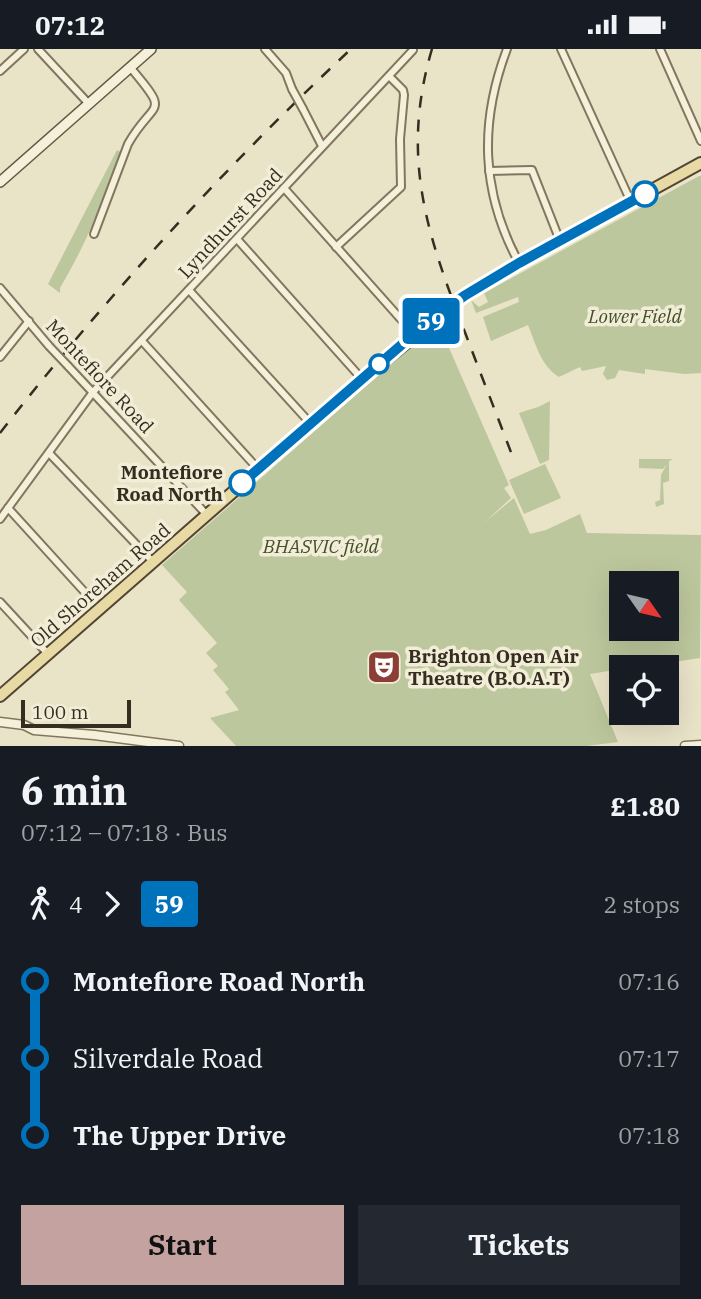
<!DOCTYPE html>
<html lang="en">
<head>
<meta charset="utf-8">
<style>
  :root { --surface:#171b24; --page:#242831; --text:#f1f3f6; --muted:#9ea1a6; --accent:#c4a2a0 }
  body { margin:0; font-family:"IBM Plex Serif",serif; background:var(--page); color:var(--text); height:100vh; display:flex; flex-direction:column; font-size:26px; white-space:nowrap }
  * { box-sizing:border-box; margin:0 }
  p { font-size:23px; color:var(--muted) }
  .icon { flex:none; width:38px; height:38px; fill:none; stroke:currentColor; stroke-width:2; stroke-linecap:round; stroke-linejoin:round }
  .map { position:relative; height:697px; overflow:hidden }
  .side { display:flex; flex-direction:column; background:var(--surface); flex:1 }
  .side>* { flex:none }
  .badge { padding:0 14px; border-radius:5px; font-size:24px; line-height:46px }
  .needle { width:46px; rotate:124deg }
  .buttons { position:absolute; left:609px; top:522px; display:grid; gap:14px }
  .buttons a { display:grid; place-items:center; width:70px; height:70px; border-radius:0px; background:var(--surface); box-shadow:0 7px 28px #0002; font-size:35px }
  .scale { position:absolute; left:21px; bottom:18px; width:110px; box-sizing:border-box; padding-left:7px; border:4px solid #362d21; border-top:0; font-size:19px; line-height:24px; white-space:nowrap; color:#362d21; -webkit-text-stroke:5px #f2edd7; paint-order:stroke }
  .map>.badge { position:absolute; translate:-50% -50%; box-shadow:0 0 0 4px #fff }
  .legs { display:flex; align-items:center; gap:10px; height:77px; padding:0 21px; font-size:23px }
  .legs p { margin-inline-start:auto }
  .headline { display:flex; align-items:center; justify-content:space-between; height:119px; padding:0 21px }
  h1 { font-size:38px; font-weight:800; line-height:52px }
  .action { display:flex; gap:14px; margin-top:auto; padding:14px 21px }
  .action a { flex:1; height:80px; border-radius:0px; background:var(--accent); color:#111; font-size:28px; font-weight:800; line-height:80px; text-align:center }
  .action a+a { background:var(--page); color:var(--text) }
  ul { padding:0 21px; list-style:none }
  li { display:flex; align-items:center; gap:24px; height:77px; font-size:26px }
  li i { display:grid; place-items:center; width:10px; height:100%; margin:0 9px; background:currentColor }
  li i::after { content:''; width:18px; height:18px; margin:-9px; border:5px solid; border-radius:50%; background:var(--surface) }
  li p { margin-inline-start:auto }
  li:first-child i { background:linear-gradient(#0000 50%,currentColor 0) }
  li:last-child i { background:linear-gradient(currentColor 50%,#0000 0) }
  .status { display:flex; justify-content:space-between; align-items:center; height:49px; padding:0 35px; background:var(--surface); direction:ltr }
  .status svg { height:19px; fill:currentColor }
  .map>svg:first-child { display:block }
</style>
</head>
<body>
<div class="status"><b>07:12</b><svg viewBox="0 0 49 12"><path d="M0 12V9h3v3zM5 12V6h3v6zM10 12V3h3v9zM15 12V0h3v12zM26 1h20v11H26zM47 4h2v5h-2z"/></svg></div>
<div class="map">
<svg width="701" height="697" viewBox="0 0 701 697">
  <rect width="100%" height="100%" fill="#e9e3c8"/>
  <!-- green -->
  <g fill="#bdc79d" fill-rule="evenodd">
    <path d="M 117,101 L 121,103 C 104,151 86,195 60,239 L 60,244 L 48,235 Z"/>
    <path d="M 699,127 L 701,127 L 701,324 L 684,325 L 645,320 L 645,325 L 619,321 L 615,329 L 607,331 L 603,325 L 606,317 L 582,322 L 580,318 L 559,328 C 541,317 536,296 528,276 L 491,292 L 483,268 L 519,253 L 518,248 L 476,264 L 471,251 L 479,258 L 488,253 L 484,244 Z"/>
    <path d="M 438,274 L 444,287 L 440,290 L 442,294 L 446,292 L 509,436 L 504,439 L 511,449 L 485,473 L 514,449 L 530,485 L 546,481 L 580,465 L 587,484 L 701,486 L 700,609 L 640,618 L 621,618 L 621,620 L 590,625 L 618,693 L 587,697 L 236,697 L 210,669 L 239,661 L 225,643 L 229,640 L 213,621 L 218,617 L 206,604 L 217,594 L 179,551 L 187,543 L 162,516 ZM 621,534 L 667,534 L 667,579 L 621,579 Z"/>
    <polygon points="550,352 549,411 540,415 519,364 538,358"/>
    <polygon points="639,410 673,410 669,412 669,432 663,434 664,455 656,458 655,453 660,451 661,426 667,415 663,420 639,419"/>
    <polygon points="545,415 561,449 524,465 509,431"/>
  </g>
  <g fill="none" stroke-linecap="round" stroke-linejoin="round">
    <!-- minor casing -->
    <g stroke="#83765f" stroke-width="10">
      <g id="minor">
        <polyline points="38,0 89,55"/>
        <polyline points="265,0 286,24 292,40"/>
        <path d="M 507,0 C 479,74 481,144 519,214"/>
        <polyline points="561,0 631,153"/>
        <polyline points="660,0 701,92"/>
        <polyline points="0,22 24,0"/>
        <polyline points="303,60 322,97"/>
        <polyline points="489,122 532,121 560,192"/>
        <polyline points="284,139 414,285"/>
        <path d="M 94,185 L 128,95 C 154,49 172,68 130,18"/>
        <polyline points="237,190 362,330"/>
        <polyline points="336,198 401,138 400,90 404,46 403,41 390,28"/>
        <polyline points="0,239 49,297"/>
        <polyline points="189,241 311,375"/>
        <polyline points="142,292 258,420"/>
        <polyline points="0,308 29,272"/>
        <polyline points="68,317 207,466"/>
        <polyline points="49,404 153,513"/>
        <polyline points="8,459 90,549"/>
        <polyline points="0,470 93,343 413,1"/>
        <polyline points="0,553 48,605"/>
      </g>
    </g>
    <!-- tertiary casing -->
    <g stroke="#83765f" stroke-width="11">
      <g id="tertiary">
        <polyline points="0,673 24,676 34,681 94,686 179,697"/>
        <polyline points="685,697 701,696"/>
      </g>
    </g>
    <!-- secondary casing -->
    <g stroke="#655842" stroke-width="12">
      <polyline id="secondary" points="0,133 151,0"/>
    </g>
    <!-- primary casing -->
    <g stroke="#524533" stroke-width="14">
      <g id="primary">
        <polyline points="464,247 519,214 701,114"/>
        <polyline points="0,647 362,330 449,259"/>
      </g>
    </g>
    <!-- minor -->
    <use href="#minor" stroke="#f5f0da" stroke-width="6"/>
    <!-- tertiary -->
    <use href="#tertiary" stroke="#f5f0da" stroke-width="8"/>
    <!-- secondary -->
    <use href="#secondary" stroke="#f5f0da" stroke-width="9"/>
    <!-- primary -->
    <use href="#primary" stroke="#e8daa5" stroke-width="10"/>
    <!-- rail -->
    <g stroke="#362d21" stroke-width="2.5" stroke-dasharray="12 12" stroke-linecap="butt">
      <path d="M 432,0 C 400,108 427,186 466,286 C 481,326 497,366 512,406"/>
      <path d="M 0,384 C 106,248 225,118 351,0"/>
    </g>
    <!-- minor-bridge casing -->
    <g stroke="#83765f" stroke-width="10" stroke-linecap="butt">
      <g id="minor-bridge">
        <polyline points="292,40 303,60"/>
        <polyline points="49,297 68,317"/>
      </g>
    </g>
    <!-- primary-bridge casing -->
    <g stroke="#524533" stroke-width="14" stroke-linecap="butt">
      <polyline id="primary-bridge" points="449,259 464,247"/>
    </g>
    <!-- minor-bridge -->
    <use href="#minor-bridge" stroke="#f5f0da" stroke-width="6"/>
    <!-- primary-bridge -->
    <use href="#primary-bridge" stroke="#e8daa5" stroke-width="10"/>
  </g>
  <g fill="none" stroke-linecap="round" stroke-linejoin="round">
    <!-- line-1 casing -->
    <g stroke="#fff" stroke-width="16">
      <polyline id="line-1" points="242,434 414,285 464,247 519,214 645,145"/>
    </g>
    <!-- line-1 -->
    <use href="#line-1" stroke="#0072bc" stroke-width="10"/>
  </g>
  <!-- icons -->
  <defs>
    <g id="theatre-square" transform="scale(1.75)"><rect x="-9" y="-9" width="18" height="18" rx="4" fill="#8c3e36" stroke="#f2edd7"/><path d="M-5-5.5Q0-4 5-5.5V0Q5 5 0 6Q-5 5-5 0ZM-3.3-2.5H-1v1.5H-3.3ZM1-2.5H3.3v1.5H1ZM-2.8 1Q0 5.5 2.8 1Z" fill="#fff"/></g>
  </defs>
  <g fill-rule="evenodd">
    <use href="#theatre-square" x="384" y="618"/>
  </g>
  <!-- markers -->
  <g fill="#fff" stroke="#0072bc" stroke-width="3.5">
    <circle cx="645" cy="145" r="12"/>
    <circle cx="379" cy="315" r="9"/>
    <circle cx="242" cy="434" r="12"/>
  </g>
  <g text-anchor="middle" stroke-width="7" stroke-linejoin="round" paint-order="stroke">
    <!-- street labels -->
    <g font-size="19" fill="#362d21" stroke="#f2edd7">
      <text transform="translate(230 174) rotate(-47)" y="7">Lyndhurst Road</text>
      <text transform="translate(100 327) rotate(47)" y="7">Montefiore Road</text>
      <text transform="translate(100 536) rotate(-41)" y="7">Old Shoreham Road</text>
    </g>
    <!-- park labels -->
    <g font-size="19" font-style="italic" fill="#42502a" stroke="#f2edd7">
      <text x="635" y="274">Lower Field</text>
      <text x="321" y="504">BHASVIC field</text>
    </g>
    <!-- stop labels -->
    <g font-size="19" font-weight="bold" fill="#362d21" stroke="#f2edd7" text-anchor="end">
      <text x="223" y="430">Montefiore<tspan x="223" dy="22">Road North</tspan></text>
    </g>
    <!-- poi labels -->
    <g font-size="19" font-weight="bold" fill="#362d21" stroke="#f2edd7" text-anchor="start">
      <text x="408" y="614">Brighton Open Air<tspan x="408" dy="22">Theatre (B.O.A.T)</tspan></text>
    </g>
  </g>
</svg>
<div class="buttons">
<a><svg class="needle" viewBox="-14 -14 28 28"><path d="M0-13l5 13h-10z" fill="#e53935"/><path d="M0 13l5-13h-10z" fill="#9ea1a6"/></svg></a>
<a><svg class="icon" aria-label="locate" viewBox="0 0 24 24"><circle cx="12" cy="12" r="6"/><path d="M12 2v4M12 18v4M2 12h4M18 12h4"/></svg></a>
</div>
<div class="scale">100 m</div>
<b class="badge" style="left:431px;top:272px;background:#0072bc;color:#fff">59</b>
</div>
<section class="side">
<div class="headline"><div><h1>6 min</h1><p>07:12 – 07:18 · Bus</p></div><b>£1.80</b></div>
<div class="legs"><svg class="icon" aria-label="walk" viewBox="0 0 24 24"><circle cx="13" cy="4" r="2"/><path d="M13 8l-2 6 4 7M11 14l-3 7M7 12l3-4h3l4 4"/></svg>4<svg class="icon" aria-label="forward" viewBox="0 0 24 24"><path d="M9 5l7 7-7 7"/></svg><b class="badge" style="background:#0072bc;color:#fff">59</b><p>2 stops</p></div>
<ul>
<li><i style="color:#0072bc"></i><b>Montefiore Road North</b><p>07:16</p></li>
<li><i style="color:#0072bc"></i><span>Silverdale Road</span><p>07:17</p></li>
<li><i style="color:#0072bc"></i><b>The Upper Drive</b><p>07:18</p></li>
</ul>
<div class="action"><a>Start</a><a>Tickets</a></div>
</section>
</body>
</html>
